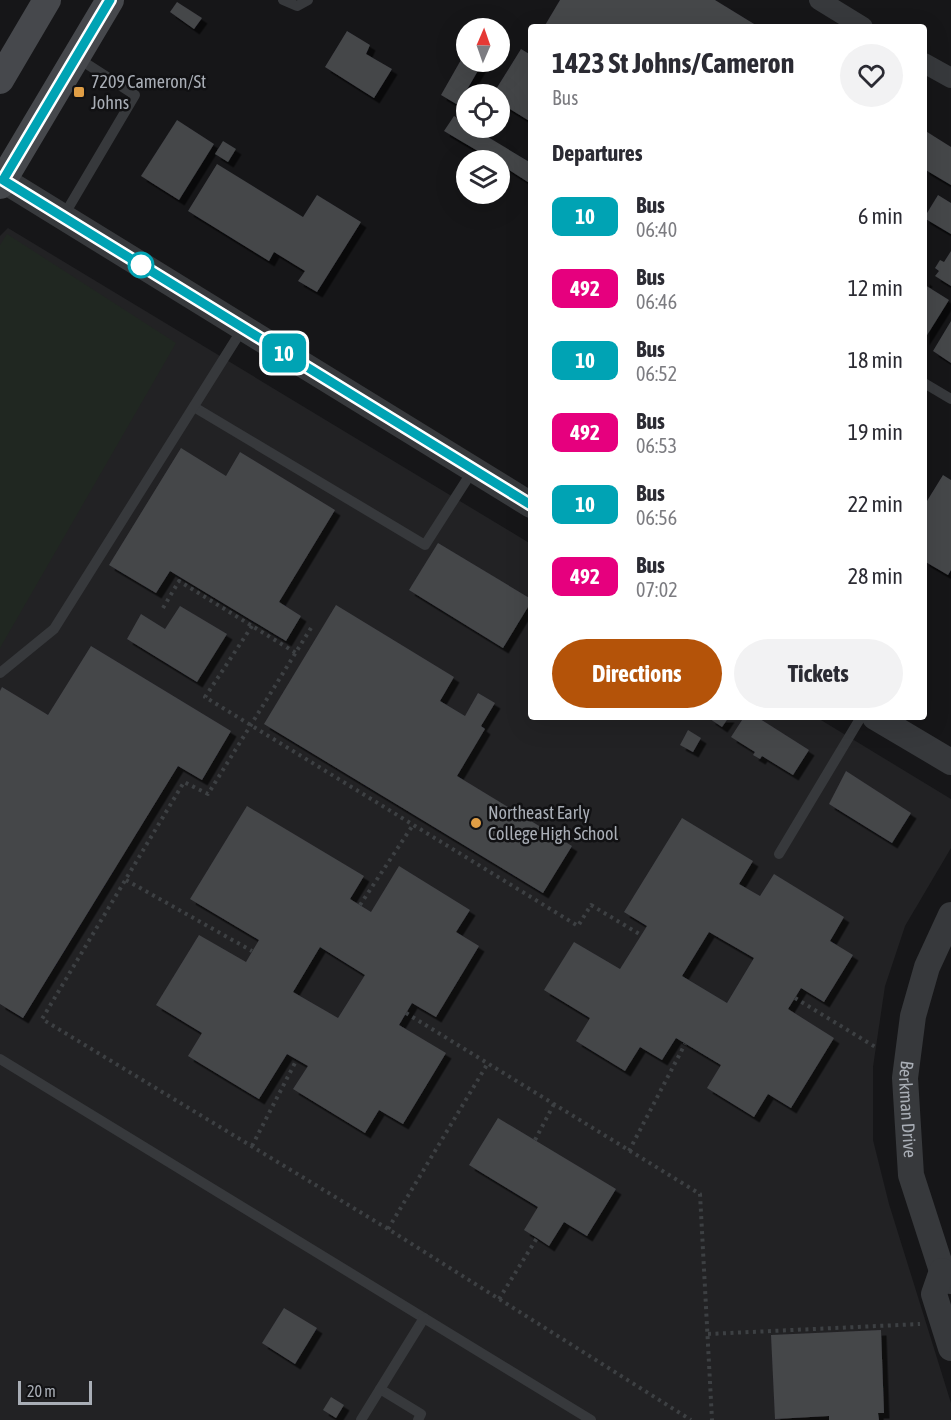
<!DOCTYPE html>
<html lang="en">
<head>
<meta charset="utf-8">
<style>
  :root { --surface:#fff; --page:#f2f2f3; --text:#2b2b33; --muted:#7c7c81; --accent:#b45309 }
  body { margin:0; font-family:"Asap Condensed",sans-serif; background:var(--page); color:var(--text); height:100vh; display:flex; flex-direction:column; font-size:22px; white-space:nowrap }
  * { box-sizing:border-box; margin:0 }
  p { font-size:20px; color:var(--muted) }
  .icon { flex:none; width:33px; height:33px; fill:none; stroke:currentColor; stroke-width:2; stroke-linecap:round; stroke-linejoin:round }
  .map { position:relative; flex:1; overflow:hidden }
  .sheet { position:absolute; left:528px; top:24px; width:399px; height:696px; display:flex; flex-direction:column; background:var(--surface); border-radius:6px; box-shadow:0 6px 24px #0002 }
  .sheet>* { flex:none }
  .badge { padding:0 12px; border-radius:9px; font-size:21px; line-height:39px }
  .needle { width:39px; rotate:2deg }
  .buttons { position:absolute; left:456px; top:18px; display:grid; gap:12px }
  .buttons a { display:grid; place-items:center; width:54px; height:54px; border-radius:50%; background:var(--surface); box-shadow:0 6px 24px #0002; font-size:30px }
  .scale { position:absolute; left:18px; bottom:15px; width:74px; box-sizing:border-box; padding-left:6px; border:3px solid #a9aeb6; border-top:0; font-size:16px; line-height:21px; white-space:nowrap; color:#a9aeb6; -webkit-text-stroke:4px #111113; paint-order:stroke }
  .map>.badge { position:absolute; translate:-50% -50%; box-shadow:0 0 0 3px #fff }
  h2 { padding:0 24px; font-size:22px; line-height:54px }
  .round { display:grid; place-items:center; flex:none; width:63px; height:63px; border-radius:32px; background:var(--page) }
  .overview { display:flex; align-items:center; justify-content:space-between; height:102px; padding:0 24px }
  h1 { font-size:28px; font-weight:700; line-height:45px }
  .button { display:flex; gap:12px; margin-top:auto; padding:12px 24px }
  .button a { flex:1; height:69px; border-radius:36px; background:var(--accent); color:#fff; font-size:24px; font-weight:700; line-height:69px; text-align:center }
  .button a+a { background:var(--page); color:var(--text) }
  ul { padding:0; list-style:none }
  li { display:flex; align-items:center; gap:18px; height:72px; padding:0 24px }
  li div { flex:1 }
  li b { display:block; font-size:22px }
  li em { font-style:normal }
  li .badge { min-width:66px; font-weight:700; text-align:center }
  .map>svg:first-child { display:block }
</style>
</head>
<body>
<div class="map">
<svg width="951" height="1420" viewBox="0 0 951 1420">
  <defs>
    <filter id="shadow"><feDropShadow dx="5.5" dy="5.5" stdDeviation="0" flood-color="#0009"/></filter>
  </defs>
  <rect width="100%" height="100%" fill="#161618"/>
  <!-- built -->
  <polygon fill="#222224" points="8,228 531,544 531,717 816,717 951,799 951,848 905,926 885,986 873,1067 873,1140 889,1204 951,1403 951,1420 0,1420 0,236"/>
  <!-- green -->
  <polygon fill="#202721" points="7,234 176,343 0,648 0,245"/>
  <!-- building -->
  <g fill="#45464a" fill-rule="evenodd" filter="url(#shadow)">
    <polygon points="560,0 715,0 759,27 544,27"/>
    <polygon points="177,2 202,18 194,29 170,12"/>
    <polygon points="347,31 370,45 366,54 392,69 374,98 325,67"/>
    <polygon points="521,49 531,55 531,122 500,103 500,94 493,94"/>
    <polygon points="466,51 466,62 483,62 458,105 441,95"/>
    <polygon points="454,116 466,123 466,128 473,128 531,163 531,184 500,164 500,160 493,160 444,131"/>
    <polygon points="177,120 214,144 179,200 141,176"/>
    <polygon points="924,130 951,147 951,185 924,169"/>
    <polygon points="223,141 236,149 228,162 215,154"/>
    <polygon points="217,164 303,217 317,195 361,222 317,292 298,281 305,271 274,252 269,261 188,211"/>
    <polygon points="938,195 951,203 951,234 924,218"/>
    <polygon points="951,251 951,286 935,276 939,271 935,268 940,260 944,262"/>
    <polygon points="924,279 927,281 925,285 949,300 924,340"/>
    <polygon points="951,321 951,363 933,351"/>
    <polygon points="181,448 226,476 240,452 335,510 279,602 301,616 286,641 170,571 156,593 109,565"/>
    <polygon points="943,475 951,480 951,570 948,575 924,561 924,500 927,501"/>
    <polygon points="438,543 531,599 531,602 503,648 409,590"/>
    <polygon points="336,605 454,677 440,701 465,716 478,693 495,703 481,726 485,729 457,776 572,846 543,893 264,724"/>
    <polygon points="180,606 227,634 197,682 127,639 141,614 165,629"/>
    <polygon points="91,646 231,731 202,780 178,766 23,1018 0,1004 0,691 2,687 48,715"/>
    <polygon points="711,717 729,717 722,727 710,719"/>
    <polygon points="744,717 757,717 809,750 793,775 762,756 760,759 753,755 755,752 731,737"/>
    <polygon points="688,730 701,738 693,752 680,745"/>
    <polygon points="846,771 911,813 892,843 829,804"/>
    <path d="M 247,806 L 364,876 L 350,899 L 371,912 L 399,866 L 470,910 L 456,932 L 479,946 L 436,1017 L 412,1003 L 399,1025 L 446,1053 L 403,1124 L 379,1110 L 365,1133 L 293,1089 L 308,1066 L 287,1054 L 259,1099 L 188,1056 L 202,1033 L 156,1005 L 199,935 L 246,962 L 259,940 L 190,899 ZM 320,947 L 365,975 L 338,1018 L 293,992 Z"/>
    <path d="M 682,818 L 753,861 L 739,884 L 760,896 L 774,874 L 844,917 L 830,941 L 853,955 L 824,1002 L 801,988 L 788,1009 L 834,1038 L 791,1108 L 768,1094 L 754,1117 L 707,1088 L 721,1065 L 676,1038 L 662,1060 L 640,1047 L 625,1071 L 576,1041 L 590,1018 L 544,990 L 574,942 L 620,969 L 647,926 L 624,912 ZM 709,932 L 754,958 L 727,1003 L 682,976 Z"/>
    <polygon points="498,1118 616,1189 587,1236 564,1222 549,1246 537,1238 524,1230 538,1207 469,1165"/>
    <polygon points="284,1308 317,1328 295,1364 262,1343"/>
    <polygon points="881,1330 884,1413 878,1413 879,1420 829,1420 829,1416 775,1419 771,1335"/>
    <polygon points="331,1397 344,1405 336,1418 323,1410"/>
  </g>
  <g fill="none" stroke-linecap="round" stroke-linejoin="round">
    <!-- path -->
    <g stroke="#3d4043" stroke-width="4" stroke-dasharray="3 4.5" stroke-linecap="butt">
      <polyline points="163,608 179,581 296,653"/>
      <polyline points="252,626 205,697 578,926 591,905 641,935"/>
      <polyline points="311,628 208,794 184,782 42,1019 388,1229 691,1420"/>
      <polyline points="126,880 252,951"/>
      <polyline points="360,905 413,825"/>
      <polyline points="795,998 877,1048"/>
      <polyline points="406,1013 700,1194 712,1420"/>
      <polyline points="535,1140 554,1104"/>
      <polyline points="252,1146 297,1059"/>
      <polyline points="629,1151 685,1044"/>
      <polyline points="388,1229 488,1063"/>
      <polyline points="499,1299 537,1238"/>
      <polyline points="708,1334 920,1324"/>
    </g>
    <!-- service -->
    <g stroke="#37393c" stroke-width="10">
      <polyline points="283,0 297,6 308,0"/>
      <polyline points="63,217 135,95 76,57"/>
      <polyline points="924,383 951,399"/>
      <polyline points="194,407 425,545 473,470"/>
      <polyline points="0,673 54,629 243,328"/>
      <polyline points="779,854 861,717"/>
      <polyline points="0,1059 591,1420"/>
      <polyline points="380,1389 421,1414 418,1420"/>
      <polyline points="361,1420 424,1318"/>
    </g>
    <!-- minor -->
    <g stroke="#37393c" stroke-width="20">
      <polyline points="819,0 863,27"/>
      <polyline points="924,63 951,78"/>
    </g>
    <!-- tertiary -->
    <g stroke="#37393c" stroke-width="26">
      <polyline points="0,178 531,505"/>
      <polyline points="875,717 951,762"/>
      <path id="s1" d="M 951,915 L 927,967 L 913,1016 L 905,1078 L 911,1175 L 942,1271 L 951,1281"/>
      <polyline points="942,1271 934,1294 951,1348"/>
    </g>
    <!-- secondary -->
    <g stroke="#46484c" stroke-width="28">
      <polyline points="0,80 47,0"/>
      <polyline points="0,185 110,0"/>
    </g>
  </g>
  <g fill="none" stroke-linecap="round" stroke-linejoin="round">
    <!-- line casing -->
    <g stroke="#fff" stroke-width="14">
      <polyline id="line" points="110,0 3,180 531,505"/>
    </g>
    <!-- line -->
    <use href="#line" stroke="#00a3b4" stroke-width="9"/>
  </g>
  <!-- markers -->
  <g fill="#e09e45" stroke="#111113" stroke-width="2">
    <rect x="73" y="86" width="12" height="12" rx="3"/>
    <circle cx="476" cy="823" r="6"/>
  </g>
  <circle fill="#fff" stroke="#00a3b4" stroke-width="3" cx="141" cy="265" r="12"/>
  <g text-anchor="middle" stroke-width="5" stroke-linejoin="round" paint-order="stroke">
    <!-- poi labels -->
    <g font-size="18" fill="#a9aeb6" stroke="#111113" text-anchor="start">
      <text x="91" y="88">7209 Cameron/St<tspan x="91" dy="21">Johns</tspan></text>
      <text x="488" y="819">Northeast Early<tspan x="488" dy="21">College High School</tspan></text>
    </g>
    <!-- street labels -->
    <g font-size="18" fill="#a9aeb6" stroke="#111113">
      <text dy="6" stroke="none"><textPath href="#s1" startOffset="202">Berkman Drive</textPath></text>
    </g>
  </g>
</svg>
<div class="buttons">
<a><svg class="needle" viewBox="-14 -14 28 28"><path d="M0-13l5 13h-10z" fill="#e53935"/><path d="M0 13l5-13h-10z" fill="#7c7c81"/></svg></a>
<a><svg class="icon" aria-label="locate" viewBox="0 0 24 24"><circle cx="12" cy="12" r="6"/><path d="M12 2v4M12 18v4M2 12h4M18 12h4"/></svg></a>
<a><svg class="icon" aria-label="layers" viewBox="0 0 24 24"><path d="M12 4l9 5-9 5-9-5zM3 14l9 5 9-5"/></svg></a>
</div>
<div class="scale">20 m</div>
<b class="badge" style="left:284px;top:353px;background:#00a3b4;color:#fff">10</b>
<section class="sheet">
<div class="overview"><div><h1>1423 St Johns/Cameron</h1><p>Bus</p></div><a class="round"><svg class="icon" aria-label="heart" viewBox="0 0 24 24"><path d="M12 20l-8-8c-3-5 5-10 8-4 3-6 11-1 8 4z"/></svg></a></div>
<h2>Departures</h2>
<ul>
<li><span class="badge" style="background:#00a3b4;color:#fff">10</span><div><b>Bus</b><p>06:40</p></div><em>6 min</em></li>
<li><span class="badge" style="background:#e6007e;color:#fff">492</span><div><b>Bus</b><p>06:46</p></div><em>12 min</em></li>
<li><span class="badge" style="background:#00a3b4;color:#fff">10</span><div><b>Bus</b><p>06:52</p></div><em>18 min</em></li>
<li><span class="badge" style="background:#e6007e;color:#fff">492</span><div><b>Bus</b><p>06:53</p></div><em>19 min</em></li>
<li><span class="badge" style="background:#00a3b4;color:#fff">10</span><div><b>Bus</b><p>06:56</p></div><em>22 min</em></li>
<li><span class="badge" style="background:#e6007e;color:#fff">492</span><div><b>Bus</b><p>07:02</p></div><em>28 min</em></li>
</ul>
<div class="button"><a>Directions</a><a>Tickets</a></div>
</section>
</div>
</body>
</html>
